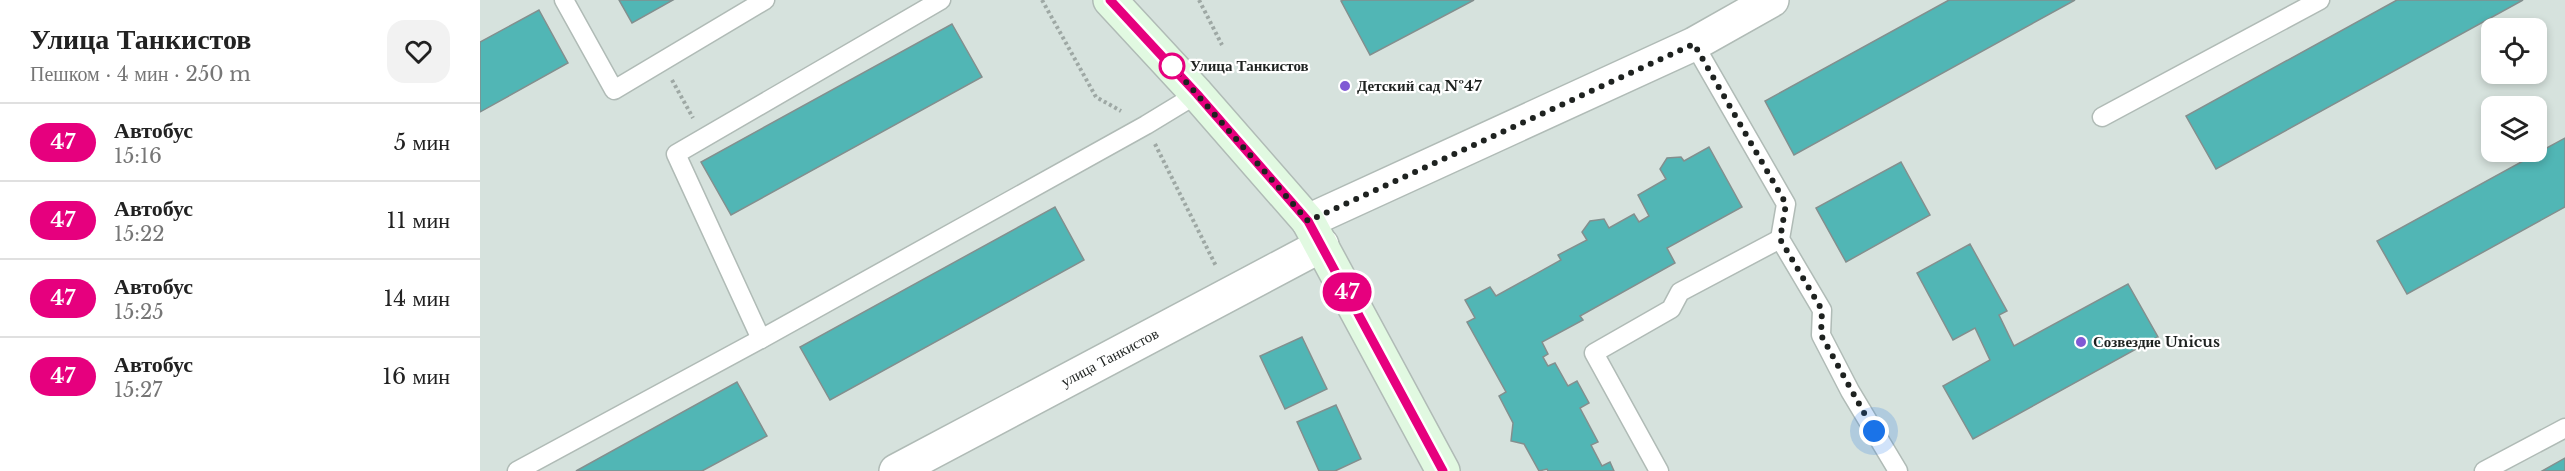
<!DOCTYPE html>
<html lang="ru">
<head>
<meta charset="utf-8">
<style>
  :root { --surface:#fff; --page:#f2f2f2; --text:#222; --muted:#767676; --line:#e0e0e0 }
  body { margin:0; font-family:"Libre Baskerville",serif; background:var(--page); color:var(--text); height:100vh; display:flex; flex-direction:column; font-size:22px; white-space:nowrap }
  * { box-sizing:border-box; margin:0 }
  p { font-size:20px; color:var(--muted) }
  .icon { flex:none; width:33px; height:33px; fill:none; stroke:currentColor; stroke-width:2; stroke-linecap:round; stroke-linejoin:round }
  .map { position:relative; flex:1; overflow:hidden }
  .sheet { display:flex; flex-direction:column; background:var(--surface); width:480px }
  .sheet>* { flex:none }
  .badge { padding:0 12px; border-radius:20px; font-size:21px; line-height:39px }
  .buttons { position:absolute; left:2001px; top:18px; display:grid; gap:12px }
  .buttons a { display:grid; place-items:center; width:66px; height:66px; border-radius:12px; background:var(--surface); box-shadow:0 3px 9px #0003; font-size:30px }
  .you { position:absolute; width:30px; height:30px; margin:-15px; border:4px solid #fff; border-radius:50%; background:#1a73e8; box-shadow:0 0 0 9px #1a73e833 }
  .map>.badge { position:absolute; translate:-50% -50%; box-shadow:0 0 0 3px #fff }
  .round { display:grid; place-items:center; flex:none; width:63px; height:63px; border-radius:18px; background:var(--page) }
  .summary { display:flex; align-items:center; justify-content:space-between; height:102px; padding:0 30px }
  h1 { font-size:28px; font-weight:700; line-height:45px }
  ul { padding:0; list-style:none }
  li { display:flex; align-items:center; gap:18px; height:78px; padding:0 30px; border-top:2px solid var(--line) }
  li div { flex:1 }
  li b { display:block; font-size:22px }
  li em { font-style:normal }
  li .badge { min-width:66px; font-weight:700; text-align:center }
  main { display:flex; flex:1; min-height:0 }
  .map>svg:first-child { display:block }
</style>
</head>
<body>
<main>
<section class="sheet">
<div class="summary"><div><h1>Улица Танкистов</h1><p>Пешком · 4 мин · 250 m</p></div><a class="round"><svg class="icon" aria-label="heart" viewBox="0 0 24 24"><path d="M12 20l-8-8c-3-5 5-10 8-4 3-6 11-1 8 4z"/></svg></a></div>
<ul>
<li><span class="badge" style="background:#e6007e;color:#fff">47</span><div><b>Автобус</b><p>15:16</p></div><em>5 мин</em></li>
<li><span class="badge" style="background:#e6007e;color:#fff">47</span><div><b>Автобус</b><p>15:22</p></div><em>11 мин</em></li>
<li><span class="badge" style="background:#e6007e;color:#fff">47</span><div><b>Автобус</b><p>15:25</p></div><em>14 мин</em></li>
<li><span class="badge" style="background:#e6007e;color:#fff">47</span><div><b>Автобус</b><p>15:27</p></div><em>16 мин</em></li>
</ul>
</section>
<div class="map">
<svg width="2085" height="471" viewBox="0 0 2085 471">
  <rect width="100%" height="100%" fill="#d6e2dd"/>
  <!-- building -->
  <g fill="#51b6b5" stroke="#838f8e" stroke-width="1.5">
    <polygon points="139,0 193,0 152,23"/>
    <polygon points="864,0 994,0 890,55 861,1"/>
    <polygon points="1469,0 1595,0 1314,155 1285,101"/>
    <polygon points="1917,0 2043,0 1736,169 1706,116"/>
    <polygon points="59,10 88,63 0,112 0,42"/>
    <polygon points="472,24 502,77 251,215 221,162"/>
    <polygon points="2085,138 2085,207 1927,294 1897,241"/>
    <polygon points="1229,147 1262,207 1187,248 1195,263 1100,316 1103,320 1062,342 1068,354 1063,357 1068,366 1075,363 1088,386 1097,381 1109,403 1100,408 1118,442 1111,445 1122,466 1130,462 1134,471 1068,471 1067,469 1059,471 1044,444 1031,441 1033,423 1019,396 1026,392 987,322 995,318 985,300 1010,287 1016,296 1081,260 1078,255 1107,240 1102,232 1110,221 1124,219 1129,228 1154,214 1159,222 1169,216 1158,195 1186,179 1180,169 1187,158 1201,157 1204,161"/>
    <polygon points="1421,162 1450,215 1366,262 1336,208"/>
    <polygon points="575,207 604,260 350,400 320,347"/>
    <polygon points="1490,244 1527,311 1519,315 1534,346 1648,284 1678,337 1493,439 1463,386 1510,360 1495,328 1473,340 1437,273"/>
    <polygon points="822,337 847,389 805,409 780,356"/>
    <polygon points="257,382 287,436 222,471 96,471"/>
    <polygon points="856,405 881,459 855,471 839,471 817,422"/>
    <polygon points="2085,458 2085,471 2062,471"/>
  </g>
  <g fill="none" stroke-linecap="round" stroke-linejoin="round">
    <!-- lane casing -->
    <g stroke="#b0bbb6" stroke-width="21">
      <g id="lane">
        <polyline points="84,0 134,90 285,0"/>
        <polyline points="1214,44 1306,204 1300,239 1342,310 1341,335 1370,391 1418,471"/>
        <polyline points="1622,117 1840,0"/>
        <polyline points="281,339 196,154 461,0"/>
        <polyline points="37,471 281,339 666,125 717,94"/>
        <polyline points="1179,471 1114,353 1191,309 1200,292 1300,239"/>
        <polyline points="2004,471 2085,428"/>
      </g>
    </g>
    <!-- street casing -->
    <g stroke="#b0bbb6" stroke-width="36">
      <g id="street">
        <polyline points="828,221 1214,44 1292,0"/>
        <path id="s1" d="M 416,471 L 842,245"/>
      </g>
    </g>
    <!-- secondary casing -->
    <g stroke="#b0bbb6" stroke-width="36">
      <polyline id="secondary" points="630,0 717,94 828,221 963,471"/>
    </g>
    <!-- path -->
    <g stroke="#9ea8a4" stroke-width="4" stroke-dasharray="3 3" stroke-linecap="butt">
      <polyline points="562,0 616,97 641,111"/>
      <polyline points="719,0 742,45"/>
      <polyline points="192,80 213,118"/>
      <polyline points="675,144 736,266"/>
    </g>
    <!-- lane -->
    <use href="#lane" stroke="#fff" stroke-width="18"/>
    <!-- street -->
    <use href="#street" stroke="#fff" stroke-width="33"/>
    <!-- secondary -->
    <use href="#secondary" stroke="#e1f9e1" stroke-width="33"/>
  </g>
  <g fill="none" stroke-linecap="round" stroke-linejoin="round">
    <!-- line casing -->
    <g stroke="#fff" stroke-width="14">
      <polyline id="line" points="630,0 717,94 828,221 963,471"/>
    </g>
    <!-- line -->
    <use href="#line" stroke="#e6007e" stroke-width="9"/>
    <!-- walk -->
    <polyline stroke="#1e2220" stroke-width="6" stroke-dasharray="0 10.8" points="692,66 828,221 1214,44 1306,204 1300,239 1342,310 1341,335 1394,431"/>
  </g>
  <!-- markers -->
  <circle fill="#fff" stroke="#e6007e" stroke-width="3" cx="692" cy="66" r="12"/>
  <g fill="#805ad4" stroke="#fff" stroke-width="2">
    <circle cx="865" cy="86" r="6"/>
    <circle cx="1601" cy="342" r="6"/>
  </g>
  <g text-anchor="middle" stroke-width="4.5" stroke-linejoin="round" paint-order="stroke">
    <!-- stop labels -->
    <g font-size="15" font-weight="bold" fill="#1e2220" stroke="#fff" text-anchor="start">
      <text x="710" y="71">Улица Танкистов</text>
    </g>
    <!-- poi labels -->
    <g font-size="15" font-weight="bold" fill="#1e2220" stroke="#fff" text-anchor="start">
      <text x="877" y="91">Детский сад №47</text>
      <text x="1613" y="347">Созвездие Unicus</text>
    </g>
    <!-- street labels -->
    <g font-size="15" fill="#1e2220" stroke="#fff">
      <text dy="5" stroke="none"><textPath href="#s1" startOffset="242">улица Танкистов</textPath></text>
    </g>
  </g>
</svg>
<div class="buttons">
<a><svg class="icon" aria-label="locate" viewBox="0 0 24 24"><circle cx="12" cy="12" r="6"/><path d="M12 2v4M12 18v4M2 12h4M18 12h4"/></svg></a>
<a><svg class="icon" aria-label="layers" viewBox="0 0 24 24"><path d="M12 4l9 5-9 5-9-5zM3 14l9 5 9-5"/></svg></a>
</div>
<div class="you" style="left:1394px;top:431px"></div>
<b class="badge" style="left:867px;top:292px;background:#e6007e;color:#fff">47</b>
</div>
</main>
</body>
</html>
